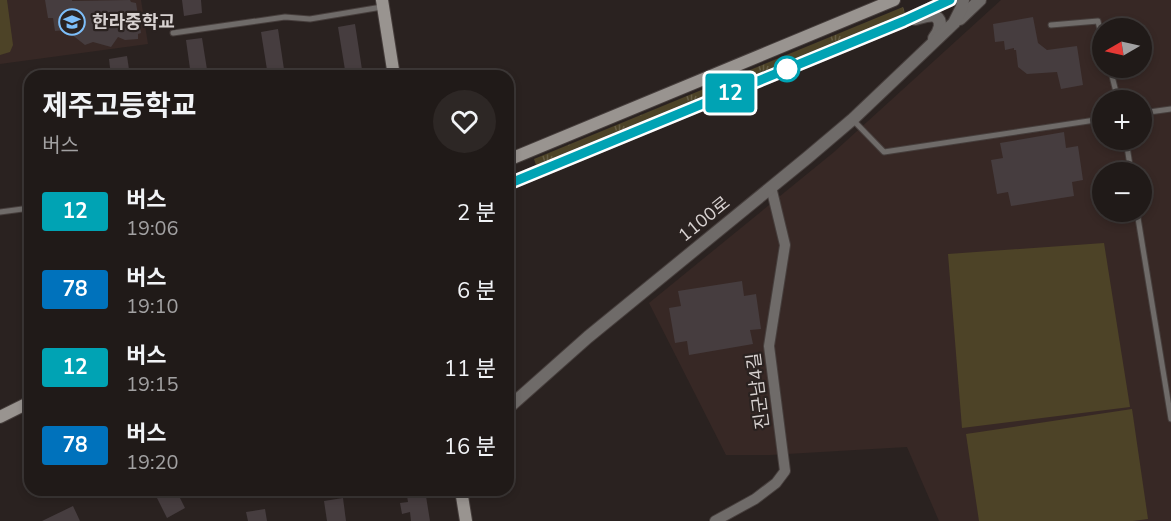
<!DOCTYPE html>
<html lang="ko">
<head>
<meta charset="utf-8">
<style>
  :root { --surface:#201a18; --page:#2d2725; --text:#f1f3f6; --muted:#a2a1a2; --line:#3d3837 }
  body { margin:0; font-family:"Nunito Sans","Noto Sans KR",sans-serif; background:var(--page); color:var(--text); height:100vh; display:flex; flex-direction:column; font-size:22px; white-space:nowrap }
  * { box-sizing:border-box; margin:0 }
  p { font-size:20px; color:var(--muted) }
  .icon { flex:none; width:33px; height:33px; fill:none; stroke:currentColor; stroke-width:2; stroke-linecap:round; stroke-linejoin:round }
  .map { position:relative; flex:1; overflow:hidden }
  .side { position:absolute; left:24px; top:70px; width:490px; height:426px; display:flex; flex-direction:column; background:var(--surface); border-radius:18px; box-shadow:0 3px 9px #0003,0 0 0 2px var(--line) }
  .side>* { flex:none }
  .badge { padding:0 12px; border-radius:4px; font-size:21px; line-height:39px }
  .needle { width:39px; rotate:261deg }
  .tools { position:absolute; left:1092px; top:18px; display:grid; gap:12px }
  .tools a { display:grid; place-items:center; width:60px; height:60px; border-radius:50%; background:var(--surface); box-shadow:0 3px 9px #0003,0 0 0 2px var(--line); font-size:30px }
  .map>.badge { position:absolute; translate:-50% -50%; box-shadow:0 0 0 3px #fff }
  .round { display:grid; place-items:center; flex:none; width:63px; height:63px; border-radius:32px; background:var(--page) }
  .headline { display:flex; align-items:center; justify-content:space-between; height:102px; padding:0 18px }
  h1 { font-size:28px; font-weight:700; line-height:45px }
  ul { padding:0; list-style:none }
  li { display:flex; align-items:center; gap:18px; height:78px; padding:0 18px }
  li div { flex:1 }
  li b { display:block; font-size:22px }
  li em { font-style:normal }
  li .badge { min-width:66px; font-weight:700; text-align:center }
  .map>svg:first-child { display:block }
</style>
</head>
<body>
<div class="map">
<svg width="1171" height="521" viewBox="0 0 1171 521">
  <defs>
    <pattern id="grass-tufts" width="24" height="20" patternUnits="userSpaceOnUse" patternTransform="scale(1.5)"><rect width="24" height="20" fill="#4d4327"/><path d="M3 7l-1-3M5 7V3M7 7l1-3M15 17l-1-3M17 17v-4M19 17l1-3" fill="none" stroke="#665d45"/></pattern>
  </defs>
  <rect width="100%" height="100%" fill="#2a2220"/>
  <!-- built -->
  <g fill="#372825" fill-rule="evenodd">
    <polygon points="0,0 141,0 148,44 0,64"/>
    <path d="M 1001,0 L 1171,0 L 1171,521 L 939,521 L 907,447 L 770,455 L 726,455 L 649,303 L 834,152 ZM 1102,28 L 1142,28 L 1142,68 L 1102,68 ZM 1102,100 L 1142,100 L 1142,140 L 1102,140 ZM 1102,172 L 1142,172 L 1142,212 L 1102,212 Z"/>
  </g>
  <!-- grass -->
  <polygon fill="url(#grass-tufts)" points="903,7 905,13 536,165 534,159"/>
  <!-- pitch -->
  <g fill="#4d4327">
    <polygon points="0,0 7,0 13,45 10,52 0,55"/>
    <polygon points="1104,243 1130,407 962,428 948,254"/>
    <polygon points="1132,409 1148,519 1133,521 979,521 966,434"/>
  </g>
  <!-- building -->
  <g fill="#463d3f">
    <polygon points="45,0 72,0 72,1 130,0 131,2 136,3 141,33 138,34 138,39 125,40 118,37 111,47 93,42 85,45 66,30 55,31 53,18 48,18"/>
    <polygon points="182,0 201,0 202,13 184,16"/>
    <polygon points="1033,17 1038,43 1047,50 1077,46 1083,85 1061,89 1057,72 1027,74 1018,67 1016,50 1014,50 1014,48 1005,50 1004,41 995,42 993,24"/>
    <polygon points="355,24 363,76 346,76 338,27"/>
    <polygon points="278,29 285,76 268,76 261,32"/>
    <polygon points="202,38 208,76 191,76 186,40"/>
    <polygon points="127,56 130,76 111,76 109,59"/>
    <polygon points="1064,132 1066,148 1078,146 1083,180 1072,182 1074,196 1011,206 1008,192 997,194 991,160 1003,158 1000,143"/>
    <polygon points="742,281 744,296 756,294 761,329 750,330 753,344 689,355 687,341 675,343 669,308 681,306 678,291"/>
    <polygon points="153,490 176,490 185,508 167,518"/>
    <polygon points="406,490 425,490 430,521 411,521 410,512 402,514 400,503 408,502"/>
    <polygon points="343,498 346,521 327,521 324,501"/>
    <polygon points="73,506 80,521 42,521"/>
    <polygon points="265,509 267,521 248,521 246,512"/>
  </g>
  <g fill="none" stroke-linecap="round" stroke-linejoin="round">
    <!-- service casing -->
    <g stroke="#463e3c" stroke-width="7">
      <g id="service">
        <polyline points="1051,25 1098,21 1102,39"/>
        <polyline points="173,33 285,17 310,19 382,7"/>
        <polyline points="1110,68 1118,100"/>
        <polyline points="1142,113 1171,109"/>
        <polyline points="853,120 884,152 1102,119"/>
        <polyline points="1126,140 1131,172"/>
        <polyline points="0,212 30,208"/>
        <polyline points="1137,212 1171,419"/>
      </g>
    </g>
    <!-- minor casing -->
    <g stroke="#463e3c" stroke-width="12">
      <polyline id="minor" points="715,521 755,499 776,483 785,471 769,346 785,245 771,187"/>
    </g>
    <!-- tertiary casing -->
    <g stroke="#463e3c" stroke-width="14">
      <g id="tertiary">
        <path d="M 915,19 C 920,18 929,14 935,16 C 944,21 939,32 934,38"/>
        <polyline points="960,19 980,0"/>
        <polyline points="508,408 588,337 807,158 853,119 954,23 962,7 963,0"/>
      </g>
    </g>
    <!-- secondary casing -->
    <g stroke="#463e3c" stroke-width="14">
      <g id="secondary">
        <polyline points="382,0 394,76"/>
        <polyline points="508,160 894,0"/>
        <polyline points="508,184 904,21 950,0"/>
        <polyline points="0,417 30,402"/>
        <polyline points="461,490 466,521"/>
      </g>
    </g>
    <!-- service -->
    <use href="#service" stroke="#6f6b69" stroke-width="5"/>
    <!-- minor -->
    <use href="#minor" stroke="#6f6b69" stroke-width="10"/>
    <!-- tertiary -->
    <use href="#tertiary" stroke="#6f6b69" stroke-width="12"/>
    <!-- secondary -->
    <use href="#secondary" stroke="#999490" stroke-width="12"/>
  </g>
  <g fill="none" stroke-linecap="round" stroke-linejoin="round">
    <!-- line casing -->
    <g stroke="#fff" stroke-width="14">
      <polyline id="line" points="508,184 904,21 950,0"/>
    </g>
    <!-- line -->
    <use href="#line" stroke="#00a3b4" stroke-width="9"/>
  </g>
  <!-- icons -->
  <defs>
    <g id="school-ring" transform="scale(1.35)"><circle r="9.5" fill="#2a2220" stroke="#7dbef9" stroke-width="1.5"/><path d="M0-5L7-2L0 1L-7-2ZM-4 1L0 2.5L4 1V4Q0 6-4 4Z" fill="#7dbef9"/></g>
  </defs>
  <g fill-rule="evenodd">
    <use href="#school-ring" x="72" y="22"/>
  </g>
  <!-- markers -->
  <circle fill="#fff" stroke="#00a3b4" stroke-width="3" cx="787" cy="69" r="12"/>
  <g text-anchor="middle" stroke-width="4.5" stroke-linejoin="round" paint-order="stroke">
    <!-- poi labels -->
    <g font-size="18" font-weight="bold" fill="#d7d1d0" stroke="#2a2220" text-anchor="start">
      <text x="92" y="28">한라중학교</text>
    </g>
    <!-- street labels -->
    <g font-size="18" fill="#d7d1d0" stroke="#2a2220">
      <text transform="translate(704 219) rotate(-39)" y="6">1100로</text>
      <text transform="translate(758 391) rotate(-97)" y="6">진군남4길</text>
    </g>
  </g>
</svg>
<div class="tools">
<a><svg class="needle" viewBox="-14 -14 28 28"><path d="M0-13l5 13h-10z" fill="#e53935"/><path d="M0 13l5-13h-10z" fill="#a2a1a2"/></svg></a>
<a>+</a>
<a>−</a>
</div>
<b class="badge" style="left:730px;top:93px;background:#00a3b4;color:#fff">12</b>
<section class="side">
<div class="headline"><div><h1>제주고등학교</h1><p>버스</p></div><a class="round"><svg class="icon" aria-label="heart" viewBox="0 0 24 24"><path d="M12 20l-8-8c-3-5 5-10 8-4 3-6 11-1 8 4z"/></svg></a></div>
<ul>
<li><span class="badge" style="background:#00a3b4;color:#fff">12</span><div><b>버스</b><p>19:06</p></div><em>2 분</em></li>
<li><span class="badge" style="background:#0072bc;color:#fff">78</span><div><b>버스</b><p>19:10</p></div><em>6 분</em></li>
<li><span class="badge" style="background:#00a3b4;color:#fff">12</span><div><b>버스</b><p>19:15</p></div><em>11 분</em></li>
<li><span class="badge" style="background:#0072bc;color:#fff">78</span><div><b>버스</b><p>19:20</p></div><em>16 분</em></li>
</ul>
</section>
</div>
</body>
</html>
